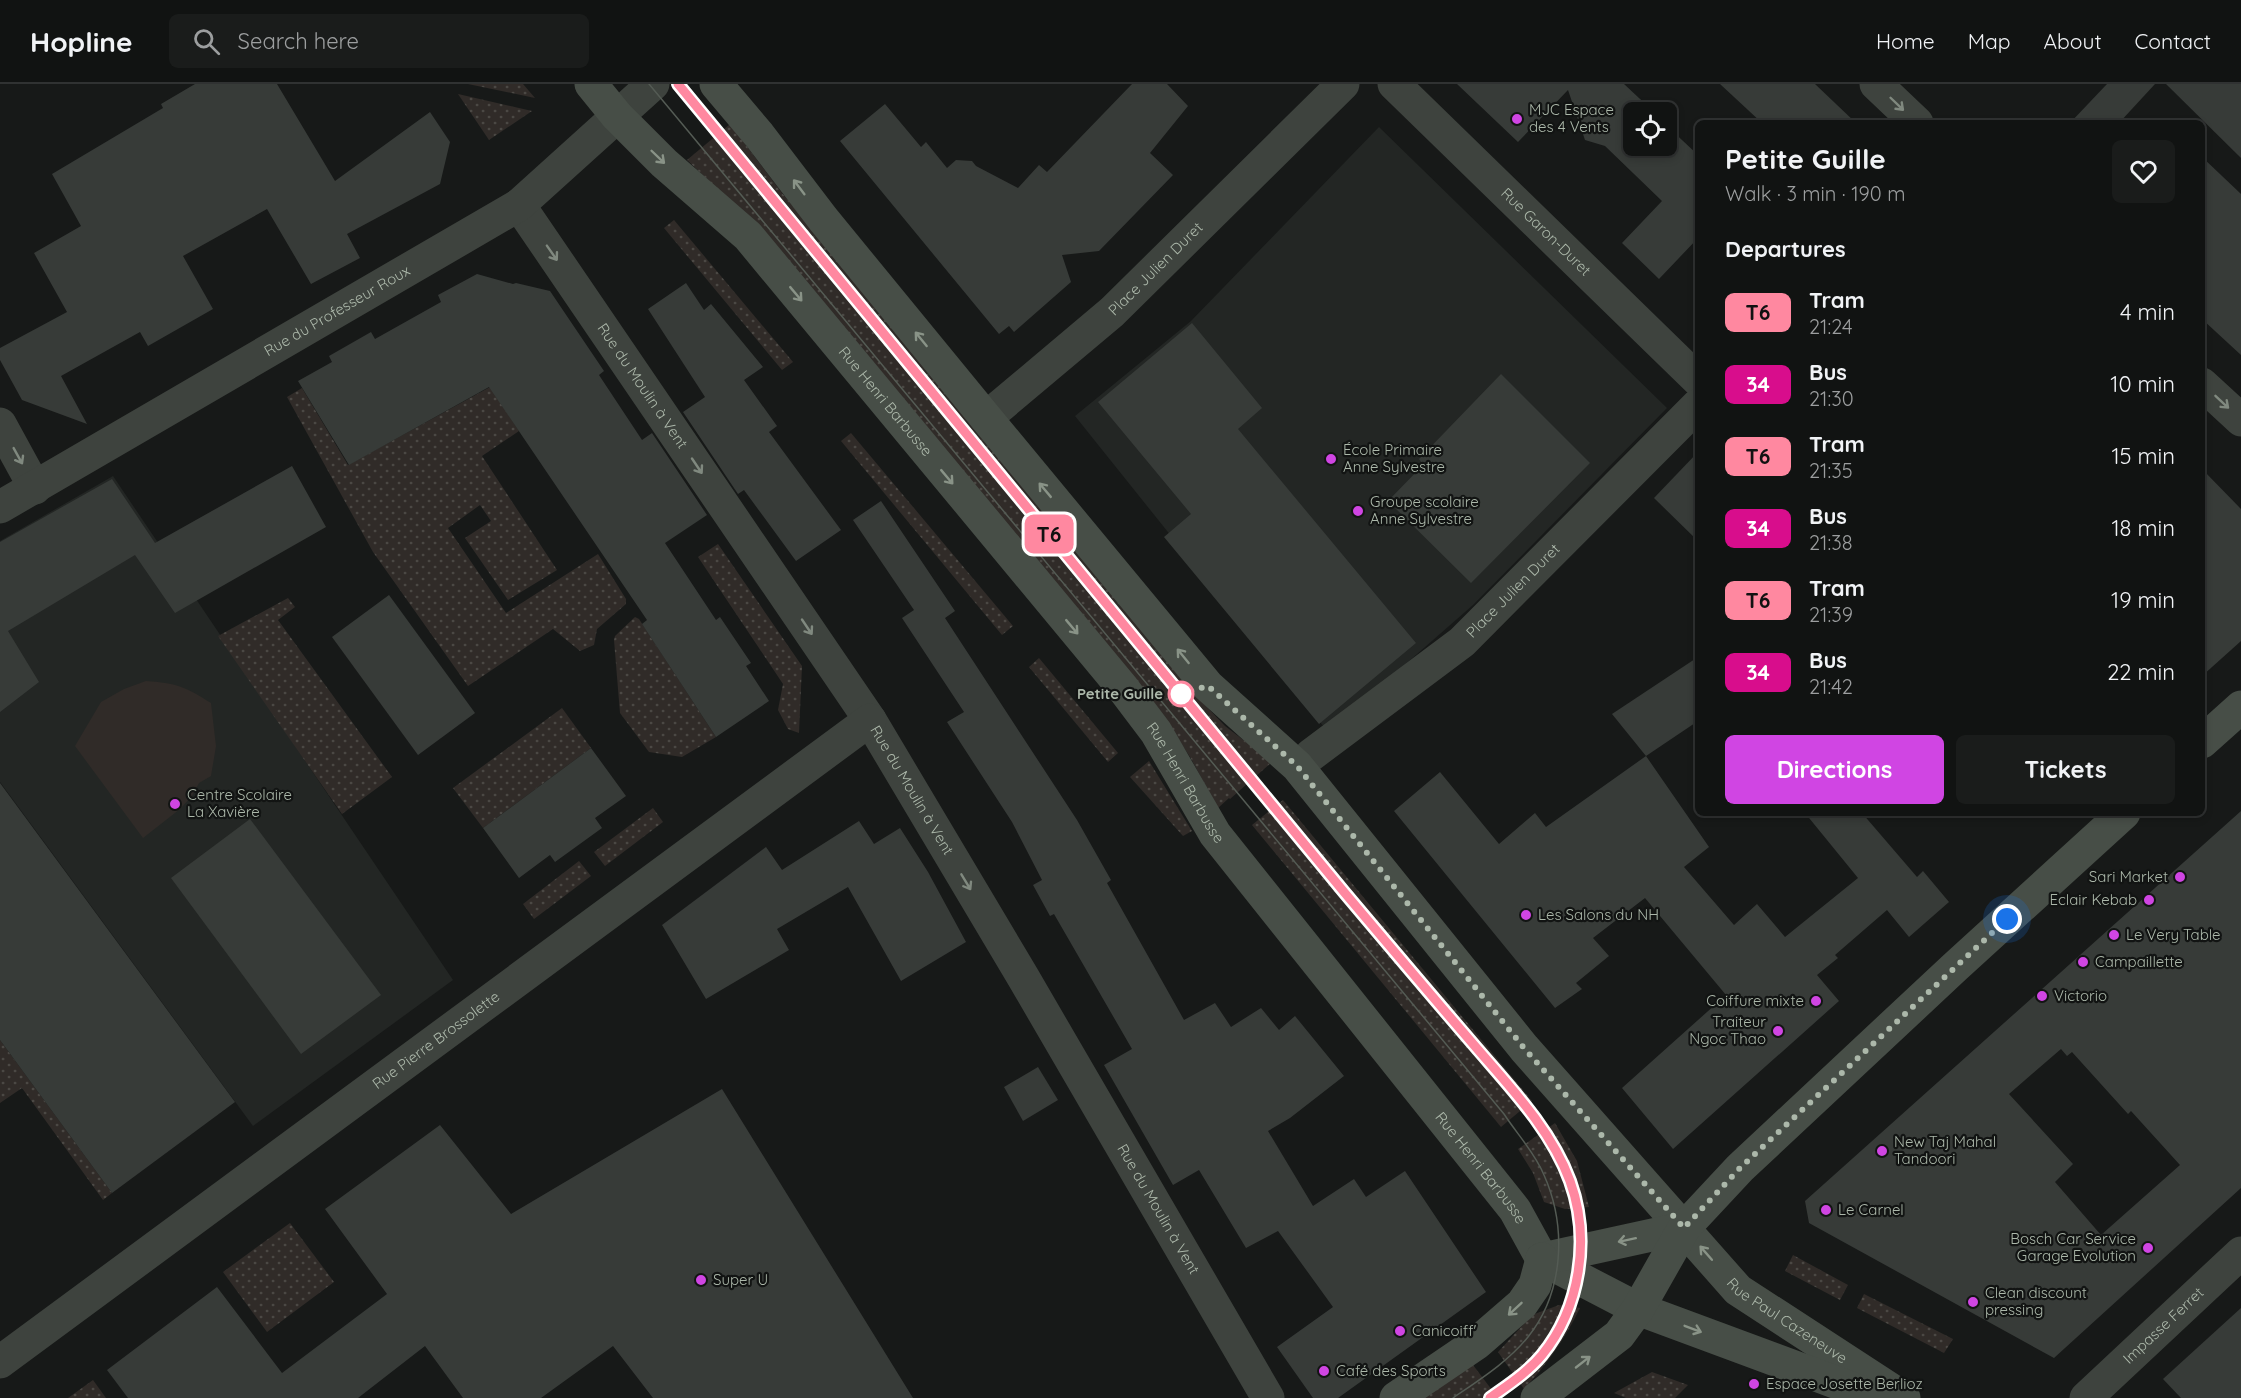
<!DOCTYPE html>
<html lang="en">
<head>
<meta charset="utf-8">
<style>
  :root { --surface:#111312; --page:#1a1c1b; --text:#f1f3f6; --muted:#9c9e9f; --line:#303232; --accent:#d045e3 }
  body { margin:0; font-family:Quicksand,sans-serif; background:var(--page); color:var(--text); height:100vh; display:flex; flex-direction:column; font-size:22px; white-space:nowrap }
  * { box-sizing:border-box; margin:0 }
  p { font-size:20px; color:var(--muted) }
  .icon { flex:none; width:33px; height:33px; fill:none; stroke:currentColor; stroke-width:2; stroke-linecap:round; stroke-linejoin:round }
  .map { position:relative; flex:1; overflow:hidden }
  .side { position:absolute; left:1695px; top:36px; width:510px; height:696px; display:flex; flex-direction:column; background:var(--surface); border-radius:9px; box-shadow:0 3px 9px #0003,0 0 0 2px var(--line) }
  .side>* { flex:none }
  .badge { padding:0 12px; border-radius:9px; font-size:21px; line-height:39px }
  .tools { position:absolute; left:1623px; top:18px; display:grid; gap:12px }
  .tools a { display:grid; place-items:center; width:54px; height:54px; border-radius:9px; background:var(--surface); box-shadow:0 3px 9px #0003,0 0 0 2px var(--line); font-size:30px }
  .you { position:absolute; width:30px; height:30px; margin:-15px; border:4px solid #fff; border-radius:50%; background:#1a73e8; box-shadow:0 0 0 9px #1a73e833 }
  .map>.badge { position:absolute; translate:-50% -50%; box-shadow:0 0 0 3px #fff }
  h2 { padding:0 30px; font-size:22px; line-height:54px }
  .round { display:grid; place-items:center; flex:none; width:63px; height:63px; border-radius:9px; background:var(--page) }
  .summary { display:flex; align-items:center; justify-content:space-between; height:102px; padding:0 30px }
  h1 { font-size:28px; font-weight:800; line-height:45px }
  .button { display:flex; gap:12px; margin-top:auto; padding:12px 30px }
  .button a { flex:1; height:69px; border-radius:9px; background:var(--accent); color:#fff; font-size:24px; font-weight:800; line-height:69px; text-align:center }
  .button a+a { background:var(--page); color:var(--text) }
  ul { padding:0; list-style:none }
  li { display:flex; align-items:center; gap:18px; height:72px; padding:0 30px }
  li div { flex:1 }
  li b { display:block; font-size:22px }
  li em { font-style:normal }
  li .badge { min-width:66px; font-weight:700; text-align:center }
  header { display:flex; align-items:center; gap:36px; box-sizing:border-box; height:84px; padding:0 30px; background:var(--surface); border-bottom:2px solid var(--line) }
  header strong { font-size:28px }
  nav { display:flex; gap:33px; margin-inline-start:auto; font-size:21px }
  .search { width:420px; height:54px; background:var(--page); display:flex; align-items:center; gap:15px; box-sizing:border-box; padding:0 21px; border-radius:9px; color:var(--muted); font-size:22px }
  .map>svg:first-child { display:block }
</style>
</head>
<body>
<header>
<strong>Hopline</strong>
<div class="search"><svg class="icon" aria-label="search" viewBox="0 0 24 24"><circle cx="10" cy="10" r="6"/><path d="M15 15l6 6"/></svg>Search here</div>
<nav><a>Home</a><a>Map</a><a>About</a><a>Contact</a></nav>
</header>
<div class="map">
<svg width="2241" height="1314" viewBox="0 0 2241 1314">
  <defs>
    <pattern id="grass-dots" width="8" height="8" patternUnits="userSpaceOnUse" patternTransform="scale(1.5)"><rect width="8" height="8" fill="#302b28"/><path d="M2 2h.1M6 6h.1" fill="none" stroke="#4b4844" stroke-width="1.8" stroke-linecap="round"/></pattern>
  </defs>
  <rect width="100%" height="100%" fill="#171918"/>
  <!-- built -->
  <g fill="#232624">
    <polygon points="1379,43 1667,324 1473,521 1328,648 1075,332 1191,237"/>
    <polygon points="113,392 453,896 253,1042 0,698 0,457"/>
  </g>
  <!-- grass -->
  <g fill="url(#grass-dots)">
    <polygon points="468,0 523,0 535,14"/>
    <polygon points="458,10 532,27 489,56"/>
    <polygon points="730,40 782,109 1202,618 1225,642 1272,678 1230,715 1229,714 1218,724 1190,673 1168,639 757,143 687,76"/>
    <polygon points="674,136 793,278 782,286 664,144"/>
    <polygon points="490,303 519,347 482,372 557,486 508,516 465,454 491,437 480,421 448,444 506,529 598,470 626,515 626,520 597,545 594,561 580,567 553,545 468,602 373,468 287,313 302,304 348,381"/>
    <polygon points="851,349 1013,542 1002,551 841,357"/>
    <polygon points="718,460 802,582 799,649 788,645 778,626 783,600 698,473"/>
    <polygon points="288,514 295,523 278,536 392,693 342,730 218,552"/>
    <polygon points="635,533 639,535 716,653 682,673 649,668 620,629 614,556 615,552"/>
    <polygon points="1039,574 1118,669 1108,678 1029,583"/>
    <polygon points="562,624 591,664 483,744 453,704"/>
    <polygon points="1149,677 1192,747 1183,752 1130,693"/>
    <polygon points="1283,716 1532,1017 1501,1043 1252,741"/>
    <polygon points="653,724 663,738 605,782 594,768"/>
    <polygon points="579,777 591,792 534,835 523,820"/>
    <polygon points="0,956 112,1109 103,1116 22,1004 0,1019"/>
    <polygon points="1555,1039 1577,1077 1589,1123 1565,1125 1544,1118 1533,1089 1518,1065"/>
    <polygon points="290,1139 334,1198 267,1248 223,1188"/>
    <polygon points="1793,1171 1848,1201 1840,1216 1785,1187"/>
    <polygon points="1864,1210 1953,1255 1944,1269 1857,1224"/>
    <path d="M 1559,1221 L 1580,1224 C 1565,1255 1547,1280 1524,1305 L 1498,1268 L 1532,1231 Z"/>
    <polygon points="1470,1277 1498,1314 1418,1314"/>
    <polygon points="1652,1288 1688,1301 1675,1314 1626,1314 1614,1309"/>
    <polygon points="93,1296 106,1314 68,1314"/>
  </g>
  <!-- garden -->
  <path fill="#302b28" d="M 146,597 C 176,599 186,603 211,619 L 216,662 L 211,692 L 199,699 L 192,712 L 180,725 L 143,754 L 75,662 L 101,618 L 124,605 Z"/>
  <!-- building -->
  <g fill="#373b38" fill-rule="evenodd">
    <polygon points="195,0 277,0 335,97 430,28 450,58 440,100 347,150 360,174 311,200 267,125 183,172 213,225 148,262 140,248 61,292 87,340 22,316 0,276 0,264 67,228 34,169 81,142 52,90 163,24 161,20"/>
    <polygon points="1132,0 1167,0 1188,22 1150,69 1173,91 1099,167 1062,171 1071,198 1014,248 1009,242 999,250 840,57 885,20 921,63 926,58 947,84 956,76 972,77 976,82 1018,104 1039,81 1047,88"/>
    <polygon points="1457,0 1624,0 1654,28 1634,28 1634,62 1666,62 1666,41 1698,71 1698,154 1659,195 1622,159 1662,117 1605,62 1585,56 1568,6 1518,58"/>
    <polygon points="1720,0 1815,0 1856,39 1762,39"/>
    <polygon points="2107,0 2155,0 2119,39 2070,39"/>
    <polygon points="2166,0 2241,0 2241,74"/>
    <polygon points="2202,73 2241,110 2241,271 2202,235"/>
    <polygon points="477,190 513,200 516,199 550,207 604,287 599,291 642,356 652,349 707,431 665,459 716,536 720,533 751,579 746,582 769,617 716,653 642,540 647,536 489,303 349,381 298,297 332,278 329,272 371,248 375,255 441,218 438,211"/>
    <polygon points="686,199 704,226 711,220 763,283 744,296 777,342 769,348 841,446 796,477 744,406 738,410 683,328 705,313 648,225"/>
    <polygon points="1192,239 1262,324 1238,345 1416,559 1319,640 1164,453 1191,430 1098,318"/>
    <polygon points="1501,290 1590,379 1471,499 1388,417 1423,381 1419,375"/>
    <polygon points="1698,368 1698,457 1654,414"/>
    <polygon points="292,382 326,443 175,529 135,471 8,547 39,598 0,628 0,458 112,395 155,459"/>
    <polygon points="2202,385 2241,425 2241,557 2202,592"/>
    <polygon points="881,417 955,527 945,534 1077,736 1111,796 1107,799 1184,936 1215,919 1231,943 1261,924 1279,946 1295,932 1344,992 1290,1034 1268,1047 1313,1122 1354,1095 1366,1113 1405,1087 1486,1208 1338,1314 1313,1314 1277,1263 1333,1223 1278,1147 1246,1164 1199,1086 1173,1101 1104,981 1132,965 1054,830 1050,832 1033,801 1042,796 1012,738 947,638 964,628 902,534 914,526 853,436"/>
    <polygon points="389,511 475,629 418,671 332,553"/>
    <polygon points="1698,573 1698,637 1646,672 1612,630"/>
    <polygon points="591,664 626,712 595,734 602,744 555,778 550,771 519,794 483,744"/>
    <polygon points="1646,672 1709,763 1684,783 1734,841 1757,820 1785,853 1858,794 1805,729 1862,729 1917,793 1923,787 1949,818 1909,853 1887,826 1835,871 1838,874 1817,891 1839,917 1673,1065 1622,1004 1726,911 1645,814 1593,854 1609,872 1576,899 1582,905 1555,924 1394,727 1440,688 1499,760 1535,729 1546,743"/>
    <polygon points="0,699 235,1018 112,1109 0,956"/>
    <path d="M 2241,727 L 2241,1104 L 2054,1274 L 1809,1139 L 1805,1117 ZM 2061,965 L 2067,972 L 2072,968 L 2128,1030 L 2131,1027 L 2180,1081 L 2101,1151 L 2055,1098 L 2073,1080 L 2009,1010 Z"/>
    <polygon points="250,735 381,911 301,970 171,794"/>
    <polygon points="859,737 874,760 900,744 928,788 966,858 901,897 848,803 777,845 789,866 706,915 662,841 766,763 782,786"/>
    <polygon points="1038,983 1058,1016 1023,1037 1004,1003"/>
    <polygon points="722,1005 913,1314 653,1314 613,1262 541,1314 463,1314 425,1262 358,1314 128,1314 107,1286 217,1203 282,1289 387,1210 325,1125 440,1041 511,1130"/>
    <polygon points="2241,1224 2241,1314 2181,1314 2163,1295"/>
  </g>
  <g fill="none" stroke-linecap="round" stroke-linejoin="round">
    <!-- street -->
    <g stroke="#3e433e" stroke-width="33">
      <path id="s1" d="M 1394,0 L 1698,296"/>
      <polyline points="1876,0 1917,39"/>
      <path id="s2" d="M 519,121 L 870,636 L 1023,893 L 1268,1314"/>
      <polyline points="2202,300 2241,336"/>
      <path id="s3" d="M 986,334 L 1112,228 L 1343,0"/>
      <polyline points="0,340 35,404"/>
      <path id="s4" d="M 0,423 L 519,121 L 653,0"/>
      <path id="s5" d="M 1311,671 L 1462,558 L 1698,321"/>
      <path id="s6" d="M 0,1278 L 870,636"/>
      <path id="s7" d="M 2086,1314 L 2241,1169"/>
    </g>
    <!-- secondary -->
    <g stroke="#474e47" stroke-width="33">
      <path id="s8" d="M 591,0 L 617,32 L 664,79 L 748,152 L 1122,603 L 1156,648 L 1215,750 L 1515,1126 L 1542,1175"/>
      <path id="s9" d="M 716,0 L 759,51 L 823,135 L 986,334 L 1208,602 L 1297,682 L 1524,964 L 1738,1206 L 1904,1314"/>
      <polyline points="2202,658 2241,623"/>
      <polyline points="1542,1175 1638,1225 1878,1314"/>
      <polyline points="1542,1175 1684,1144"/>
      <polyline points="1396,1314 1477,1259 1522,1220 1535,1201 1542,1175"/>
      <polyline points="1537,1314 1619,1251 1638,1225 1684,1144 1740,1084 1955,883 2124,729"/>
    </g>
    <!-- tram -->
    <g stroke="#545b54" stroke-width="1.5">
      <path d="M 649,0 L 1504,1030 C 1517,1050 1535,1069 1544,1091 C 1567,1143 1564,1208 1528,1253 C 1508,1278 1479,1296 1453,1314"/>
      <path d="M 678,0 C 900,270 1123,538 1344,808 C 1387,859 1430,910 1474,961 C 1509,1002 1551,1045 1570,1097 C 1591,1155 1580,1224 1541,1271 C 1528,1288 1508,1301 1490,1314"/>
    </g>
  </g>
  <!-- one-way arrows -->
  <defs><path id="oneway-shaft" d="M-6 0H5M1.5-3L5.5 0L1.5 3" fill="none" stroke-width="1.6" stroke-linecap="round" stroke-linejoin="round" transform="scale(1.5)"/></defs>
  <g stroke="#80897f">
    <use href="#oneway-shaft" transform="translate(1897 20) rotate(44)"/>
    <use href="#oneway-shaft" transform="translate(552 169) rotate(55)"/>
    <use href="#oneway-shaft" transform="translate(2222 318) rotate(43)"/>
    <use href="#oneway-shaft" transform="translate(18 372) rotate(61)"/>
    <use href="#oneway-shaft" transform="translate(697 382) rotate(56)"/>
    <use href="#oneway-shaft" transform="translate(807 543) rotate(56)"/>
    <use href="#oneway-shaft" transform="translate(966 798) rotate(59)"/>
  </g>
  <g stroke="#899387">
    <use href="#oneway-shaft" transform="translate(658 73) rotate(44)"/>
    <use href="#oneway-shaft" transform="translate(799 103) rotate(-127)"/>
    <use href="#oneway-shaft" transform="translate(796 210) rotate(50)"/>
    <use href="#oneway-shaft" transform="translate(921 255) rotate(-129)"/>
    <use href="#oneway-shaft" transform="translate(947 393) rotate(50)"/>
    <use href="#oneway-shaft" transform="translate(1045 406) rotate(-130)"/>
    <use href="#oneway-shaft" transform="translate(1072 543) rotate(50)"/>
    <use href="#oneway-shaft" transform="translate(1183 572) rotate(-129)"/>
    <use href="#oneway-shaft" transform="translate(1627 1156) rotate(168)"/>
    <use href="#oneway-shaft" transform="translate(1706 1169) rotate(-131)"/>
    <use href="#oneway-shaft" transform="translate(1515 1225) rotate(137)"/>
    <use href="#oneway-shaft" transform="translate(1693 1245) rotate(21)"/>
    <use href="#oneway-shaft" transform="translate(1583 1278) rotate(-38)"/>
  </g>
  <g fill="none" stroke-linecap="round" stroke-linejoin="round">
    <!-- line casing -->
    <g stroke="#fff" stroke-width="14">
      <path id="line" d="M 678,0 C 899,270 1123,538 1344,808 C 1387,859 1430,910 1474,961 C 1509,1002 1551,1045 1570,1097 C 1591,1155 1580,1224 1542,1271 C 1528,1288 1508,1301 1490,1314"/>
    </g>
    <!-- line -->
    <use href="#line" stroke="#ff88a0" stroke-width="9"/>
    <!-- walk -->
    <polyline stroke="#acb8aa" stroke-width="6" stroke-dasharray="0 10.8" points="1181,610 1208,602 1297,682 1524,964 1684,1144 1740,1084 2007,835"/>
  </g>
  <!-- markers -->
  <g fill="#d045e3" stroke="#121413" stroke-width="2">
    <circle cx="1517" cy="35" r="6"/>
    <circle cx="1331" cy="375" r="6"/>
    <circle cx="1358" cy="427" r="6"/>
    <circle cx="175" cy="720" r="6"/>
    <circle cx="2180" cy="793" r="6"/>
    <circle cx="2149" cy="816" r="6"/>
    <circle cx="1526" cy="831" r="6"/>
    <circle cx="2114" cy="851" r="6"/>
    <circle cx="2083" cy="878" r="6"/>
    <circle cx="2042" cy="912" r="6"/>
    <circle cx="1816" cy="917" r="6"/>
    <circle cx="1778" cy="947" r="6"/>
    <circle cx="1882" cy="1067" r="6"/>
    <circle cx="1826" cy="1126" r="6"/>
    <circle cx="2148" cy="1164" r="6"/>
    <circle cx="701" cy="1196" r="6"/>
    <circle cx="1973" cy="1218" r="6"/>
    <circle cx="1400" cy="1247" r="6"/>
    <circle cx="1324" cy="1287" r="6"/>
    <circle cx="1754" cy="1300" r="6"/>
  </g>
  <circle fill="#fff" stroke="#ff88a0" stroke-width="3" cx="1181" cy="610" r="12"/>
  <g text-anchor="middle" stroke-width="4.5" stroke-linejoin="round" paint-order="stroke">
    <!-- poi labels -->
    <g font-size="15" fill="#acb8aa" stroke="#121413" text-anchor="start">
      <text x="1529" y="31">MJC Espace<tspan x="1529" dy="17">des 4 Vents</tspan></text>
      <text x="1343" y="371">École Primaire<tspan x="1343" dy="17">Anne Sylvestre</tspan></text>
      <text x="1370" y="423">Groupe scolaire<tspan x="1370" dy="17">Anne Sylvestre</tspan></text>
      <text x="187" y="716">Centre Scolaire<tspan x="187" dy="17">La Xavière</tspan></text>
      <text x="2168" y="798" text-anchor="end">Sari Market</text>
      <text x="2137" y="821" text-anchor="end">Eclair Kebab</text>
      <text x="1538" y="836">Les Salons du NH</text>
      <text x="2126" y="856">Le Very Table</text>
      <text x="2095" y="883">Campaillette</text>
      <text x="2054" y="917">Victorio</text>
      <text x="1804" y="922" text-anchor="end">Coiffure mixte</text>
      <text x="1766" y="943" text-anchor="end">Traiteur<tspan x="1766" dy="17">Ngoc Thao</tspan></text>
      <text x="1894" y="1063">New Taj Mahal<tspan x="1894" dy="17">Tandoori</tspan></text>
      <text x="1838" y="1131">Le Carnel</text>
      <text x="2136" y="1160" text-anchor="end">Bosch Car Service<tspan x="2136" dy="17">Garage Evolution</tspan></text>
      <text x="713" y="1201">Super U</text>
      <text x="1985" y="1214">Clean discount<tspan x="1985" dy="17">pressing</tspan></text>
      <text x="1412" y="1252">Canicoiff'</text>
      <text x="1336" y="1292">Café des Sports</text>
      <text x="1766" y="1305">Espace Josette Berlioz</text>
    </g>
    <!-- street labels -->
    <g font-size="15" fill="#acb8aa" stroke="#121413">
      <text dy="5" stroke="none"><textPath href="#s1" startOffset="212">Rue Garon-Duret</textPath></text>
      <text dy="5" stroke="none"><textPath href="#s3" startOffset="226">Place Julien Duret</textPath></text>
      <text dy="5" stroke="none"><textPath href="#s4" startOffset="390">Rue du Professeur Roux</textPath></text>
      <text dy="5" stroke="none"><textPath href="#s2" startOffset="219">Rue du Moulin à Vent</textPath></text>
      <text dy="5" stroke="none"><textPath href="#s8" startOffset="434">Rue Henri Barbusse</textPath></text>
      <text dy="5" stroke="none"><textPath href="#s5" startOffset="261">Place Julien Duret</textPath></text>
      <text dy="5" stroke="none"><textPath href="#s8" startOffset="920">Rue Henri Barbusse</textPath></text>
      <text dy="5" stroke="none"><textPath href="#s2" startOffset="705">Rue du Moulin à Vent</textPath></text>
      <text dy="5" stroke="none"><textPath href="#s6" startOffset="542">Rue Pierre Brossolette</textPath></text>
      <text dy="5" stroke="none"><textPath href="#s8" startOffset="1406">Rue Henri Barbusse</textPath></text>
      <text dy="5" stroke="none"><textPath href="#s2" startOffset="1191">Rue du Moulin à Vent</textPath></text>
      <text dy="5" stroke="none"><textPath href="#s9" startOffset="1640">Rue Paul Cazeneuve</textPath></text>
      <text dy="5" stroke="none"><textPath href="#s7" startOffset="106">Impasse Ferret</textPath></text>
    </g>
    <!-- stop labels -->
    <g font-size="15" font-weight="bold" fill="#acb8aa" stroke="#121413" text-anchor="end">
      <text x="1163" y="615">Petite Guille</text>
    </g>
  </g>
</svg>
<div class="tools">
<a><svg class="icon" aria-label="locate" viewBox="0 0 24 24"><circle cx="12" cy="12" r="6"/><path d="M12 2v4M12 18v4M2 12h4M18 12h4"/></svg></a>
</div>
<div class="you" style="left:2007px;top:835px"></div>
<b class="badge" style="left:1049px;top:450px;background:#ff88a0;color:#111">T6</b>
<section class="side">
<div class="summary"><div><h1>Petite Guille</h1><p>Walk · 3 min · 190 m</p></div><a class="round"><svg class="icon" aria-label="heart" viewBox="0 0 24 24"><path d="M12 20l-8-8c-3-5 5-10 8-4 3-6 11-1 8 4z"/></svg></a></div>
<h2>Departures</h2>
<ul>
<li><span class="badge" style="background:#ff88a0;color:#111">T6</span><div><b>Tram</b><p>21:24</p></div><em>4 min</em></li>
<li><span class="badge" style="background:#d80d8c;color:#fff">34</span><div><b>Bus</b><p>21:30</p></div><em>10 min</em></li>
<li><span class="badge" style="background:#ff88a0;color:#111">T6</span><div><b>Tram</b><p>21:35</p></div><em>15 min</em></li>
<li><span class="badge" style="background:#d80d8c;color:#fff">34</span><div><b>Bus</b><p>21:38</p></div><em>18 min</em></li>
<li><span class="badge" style="background:#ff88a0;color:#111">T6</span><div><b>Tram</b><p>21:39</p></div><em>19 min</em></li>
<li><span class="badge" style="background:#d80d8c;color:#fff">34</span><div><b>Bus</b><p>21:42</p></div><em>22 min</em></li>
</ul>
<div class="button"><a>Directions</a><a>Tickets</a></div>
</section>
</div>
</body>
</html>
